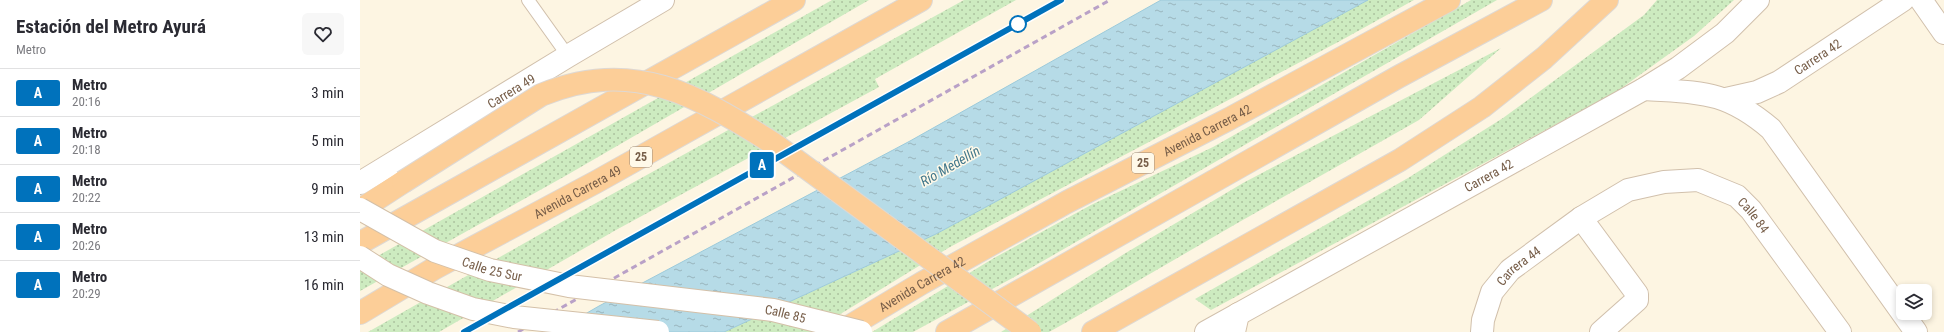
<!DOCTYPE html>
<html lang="es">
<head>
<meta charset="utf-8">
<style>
  :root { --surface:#fff; --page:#f7f7f7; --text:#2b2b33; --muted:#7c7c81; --line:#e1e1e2 }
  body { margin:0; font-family:"Roboto Condensed",sans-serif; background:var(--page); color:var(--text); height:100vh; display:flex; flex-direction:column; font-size:15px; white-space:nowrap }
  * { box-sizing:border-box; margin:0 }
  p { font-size:13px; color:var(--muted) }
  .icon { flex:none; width:22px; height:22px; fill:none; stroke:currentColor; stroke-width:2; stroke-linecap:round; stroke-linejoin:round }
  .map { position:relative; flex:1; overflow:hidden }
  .side { display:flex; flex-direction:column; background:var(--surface); width:360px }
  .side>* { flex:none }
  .badge { padding:0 8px; border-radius:3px; font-size:14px; line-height:26px }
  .fabs { position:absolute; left:1536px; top:284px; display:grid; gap:8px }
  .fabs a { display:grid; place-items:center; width:36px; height:36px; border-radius:6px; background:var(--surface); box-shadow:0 2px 6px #0003; font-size:20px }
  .map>.badge { position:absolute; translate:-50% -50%; box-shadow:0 0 0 2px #fff }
  .round { display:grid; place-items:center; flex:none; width:42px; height:42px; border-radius:6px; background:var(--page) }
  .summary { display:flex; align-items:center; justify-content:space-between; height:68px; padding:0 16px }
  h1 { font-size:19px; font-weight:700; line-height:30px }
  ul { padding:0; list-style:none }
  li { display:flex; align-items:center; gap:12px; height:48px; padding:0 16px; border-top:1px solid var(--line) }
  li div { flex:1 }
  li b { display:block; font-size:15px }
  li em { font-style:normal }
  li .badge { min-width:44px; font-weight:700; text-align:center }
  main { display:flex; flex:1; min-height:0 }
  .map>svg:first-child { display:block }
</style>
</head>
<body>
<main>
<section class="side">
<div class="summary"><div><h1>Estación del Metro Ayurá</h1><p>Metro</p></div><a class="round"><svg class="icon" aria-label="heart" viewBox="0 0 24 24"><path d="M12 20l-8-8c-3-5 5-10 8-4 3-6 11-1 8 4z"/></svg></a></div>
<ul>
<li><span class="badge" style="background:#0072bc;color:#fff">A</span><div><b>Metro</b><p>20:16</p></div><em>3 min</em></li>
<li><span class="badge" style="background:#0072bc;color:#fff">A</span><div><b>Metro</b><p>20:18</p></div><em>5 min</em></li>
<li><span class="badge" style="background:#0072bc;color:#fff">A</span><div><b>Metro</b><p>20:22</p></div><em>9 min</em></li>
<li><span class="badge" style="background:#0072bc;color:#fff">A</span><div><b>Metro</b><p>20:26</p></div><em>13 min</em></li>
<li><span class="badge" style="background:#0072bc;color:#fff">A</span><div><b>Metro</b><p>20:29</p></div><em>16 min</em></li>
</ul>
</section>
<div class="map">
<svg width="1584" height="332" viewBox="0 0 1584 332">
  <defs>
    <pattern id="grass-dots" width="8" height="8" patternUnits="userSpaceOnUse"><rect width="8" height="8" fill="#cdebc0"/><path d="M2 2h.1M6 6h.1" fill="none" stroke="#abc29e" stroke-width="1.8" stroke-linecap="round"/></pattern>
    <pattern id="water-ripples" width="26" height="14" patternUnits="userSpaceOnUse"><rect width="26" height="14" fill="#b6dbe7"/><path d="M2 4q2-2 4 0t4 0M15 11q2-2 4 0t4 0" fill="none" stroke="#99b5bd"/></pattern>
  </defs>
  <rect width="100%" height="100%" fill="#fdf5e2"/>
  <!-- grass -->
  <g fill="url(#grass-dots)">
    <polygon points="472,0 509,0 207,175 0,291 0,266"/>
    <polygon points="604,0 656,0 515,79 519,87 256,230 79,332 8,332 198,224"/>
    <polygon points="1008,0 1054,0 980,41 590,247 451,332 364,332 576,234"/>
    <polygon points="1111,0 1137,0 669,269 553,332 512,332 634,258 731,205 853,147"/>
    <polygon points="1297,0 1374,0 1334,36 1256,92 851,310 835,299 1048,178 1143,118 1284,15"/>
    <polygon points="1141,48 1059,120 881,221 707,322 689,332 641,332 764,254 883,183"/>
  </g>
  <!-- water -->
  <polygon fill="url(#water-ripples)" stroke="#9ccada" points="801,0 1008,0 576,234 364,332 194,332 239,306 550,141"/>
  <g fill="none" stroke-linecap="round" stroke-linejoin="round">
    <!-- service casing -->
    <g stroke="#d1c0ac" stroke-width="14">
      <polyline id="service" points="168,0 208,56"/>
    </g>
    <!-- minor casing -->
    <g stroke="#d1c0ac" stroke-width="24">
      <g id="minor">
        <polyline points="1561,0 1584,33"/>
        <path d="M 1284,89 C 1341,93 1365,90 1411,129 L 1556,332"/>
        <path id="s1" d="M 1366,99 L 1397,92 L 1419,82 L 1543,0"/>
        <path id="s2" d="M 0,183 L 208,56 L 303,0"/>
        <polyline points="1221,218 1277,294 1277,300 1241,332"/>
        <path id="s3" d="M 846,332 L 1284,89 L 1318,68 L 1365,33 L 1398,0"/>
        <path id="s4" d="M 1122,332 L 1123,320 L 1132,292 L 1150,270 L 1221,218 L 1268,190 L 1304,182 L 1338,180 L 1377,196 L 1391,210 L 1480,332"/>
      </g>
    </g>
    <!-- secondary casing -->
    <g stroke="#d4c0a8" stroke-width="24">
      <polyline id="secondary" points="874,332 878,314"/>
    </g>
    <!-- trunk casing -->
    <g stroke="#ded8d3" stroke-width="24">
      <g id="trunk">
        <polyline points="0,210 43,182"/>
        <polyline points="0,243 434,0"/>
        <path id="s5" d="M 0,313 L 75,268 L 236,182 L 561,0"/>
        <path id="s6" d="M 480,332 L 562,283 L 707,202 L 869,119 L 1089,0"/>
        <polyline points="587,332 1038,77 1181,0"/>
        <polyline points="733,332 1040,160 1122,107 1184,58 1247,0"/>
      </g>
    </g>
    <!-- service -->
    <use href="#service" stroke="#fff" stroke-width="12"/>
    <!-- minor -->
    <use href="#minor" stroke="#fff" stroke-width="22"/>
    <!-- secondary -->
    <use href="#secondary" stroke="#fff" stroke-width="22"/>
    <!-- trunk -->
    <use href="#trunk" stroke="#fcce98" stroke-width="22"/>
    <!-- rail -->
    <g stroke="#b9a1c7" stroke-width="3" stroke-dasharray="6 4" stroke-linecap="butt">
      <polyline points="104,332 701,0"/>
      <polyline points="158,332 750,0"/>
    </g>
    <!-- secondary-bridge casing -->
    <g stroke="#d4c0a8" stroke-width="24" stroke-linecap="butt">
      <g id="secondary-bridge">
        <path id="s7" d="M 0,209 L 75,251 L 130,270 L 209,286 L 413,310 L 501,332"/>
        <polyline points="0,257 28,275 68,293 113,309 154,317 298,332"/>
      </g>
    </g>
    <!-- trunk-bridge casing -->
    <g stroke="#ded8d3" stroke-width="24" stroke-linecap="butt">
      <path id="trunk-bridge" d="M 43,182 L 181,95 C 273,57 337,95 414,144 L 670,332"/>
    </g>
    <!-- secondary-bridge -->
    <use href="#secondary-bridge" stroke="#fff" stroke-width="22"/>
    <!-- trunk-bridge -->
    <use href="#trunk-bridge" stroke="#fcce98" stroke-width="22"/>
  </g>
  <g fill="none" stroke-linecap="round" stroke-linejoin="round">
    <!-- line casing -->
    <g stroke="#fff" stroke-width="9">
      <polyline id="line" points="104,332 701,0"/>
    </g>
    <!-- line -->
    <use href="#line" stroke="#0072bc" stroke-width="6"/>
  </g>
  <!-- markers -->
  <circle fill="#fff" stroke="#0072bc" stroke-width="2" cx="658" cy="24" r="8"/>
  <g text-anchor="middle" stroke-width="3" stroke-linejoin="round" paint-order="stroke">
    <!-- shield labels -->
    <g fill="#fff9e9" stroke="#9f8c78" stroke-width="1">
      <rect x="270" y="147" width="22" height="20" rx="3"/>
      <rect x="772" y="153" width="22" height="20" rx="3"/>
    </g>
    <g font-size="12" font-weight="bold" fill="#765d48">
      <text x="281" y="161">25</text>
      <text x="783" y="167">25</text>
    </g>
    <!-- street labels -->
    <g font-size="13" fill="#765d48" stroke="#fff9e9">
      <text dy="5" stroke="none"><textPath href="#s1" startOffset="102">Carrera 42</textPath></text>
      <text dy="5" stroke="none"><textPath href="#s2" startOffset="177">Carrera 49</textPath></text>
      <text dy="5" stroke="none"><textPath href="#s6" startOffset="419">Avenida Carrera 42</textPath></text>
      <text dy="5" stroke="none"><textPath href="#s3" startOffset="323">Carrera 42</textPath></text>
      <text dy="5" stroke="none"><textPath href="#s5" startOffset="249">Avenida Carrera 49</textPath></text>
      <text dy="5" stroke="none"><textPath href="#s4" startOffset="351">Calle 84</textPath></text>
      <text dy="5" stroke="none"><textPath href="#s4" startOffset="79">Carrera 44</textPath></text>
      <text dy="5" stroke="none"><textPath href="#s7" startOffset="146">Calle 25 Sur</textPath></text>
      <text dy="5" stroke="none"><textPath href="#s6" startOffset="95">Avenida Carrera 42</textPath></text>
      <text dy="5" stroke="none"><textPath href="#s7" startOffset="443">Calle 85</textPath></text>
    </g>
    <!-- water labels -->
    <g font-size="14" font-style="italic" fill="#41778b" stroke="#fff9e9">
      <text transform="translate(590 166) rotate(-30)" y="5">Río Medellín</text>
    </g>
  </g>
</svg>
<div class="fabs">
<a><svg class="icon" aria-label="layers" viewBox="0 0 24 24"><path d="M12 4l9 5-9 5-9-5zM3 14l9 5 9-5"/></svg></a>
</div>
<b class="badge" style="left:402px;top:165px;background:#0072bc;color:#fff">A</b>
</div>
</main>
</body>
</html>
